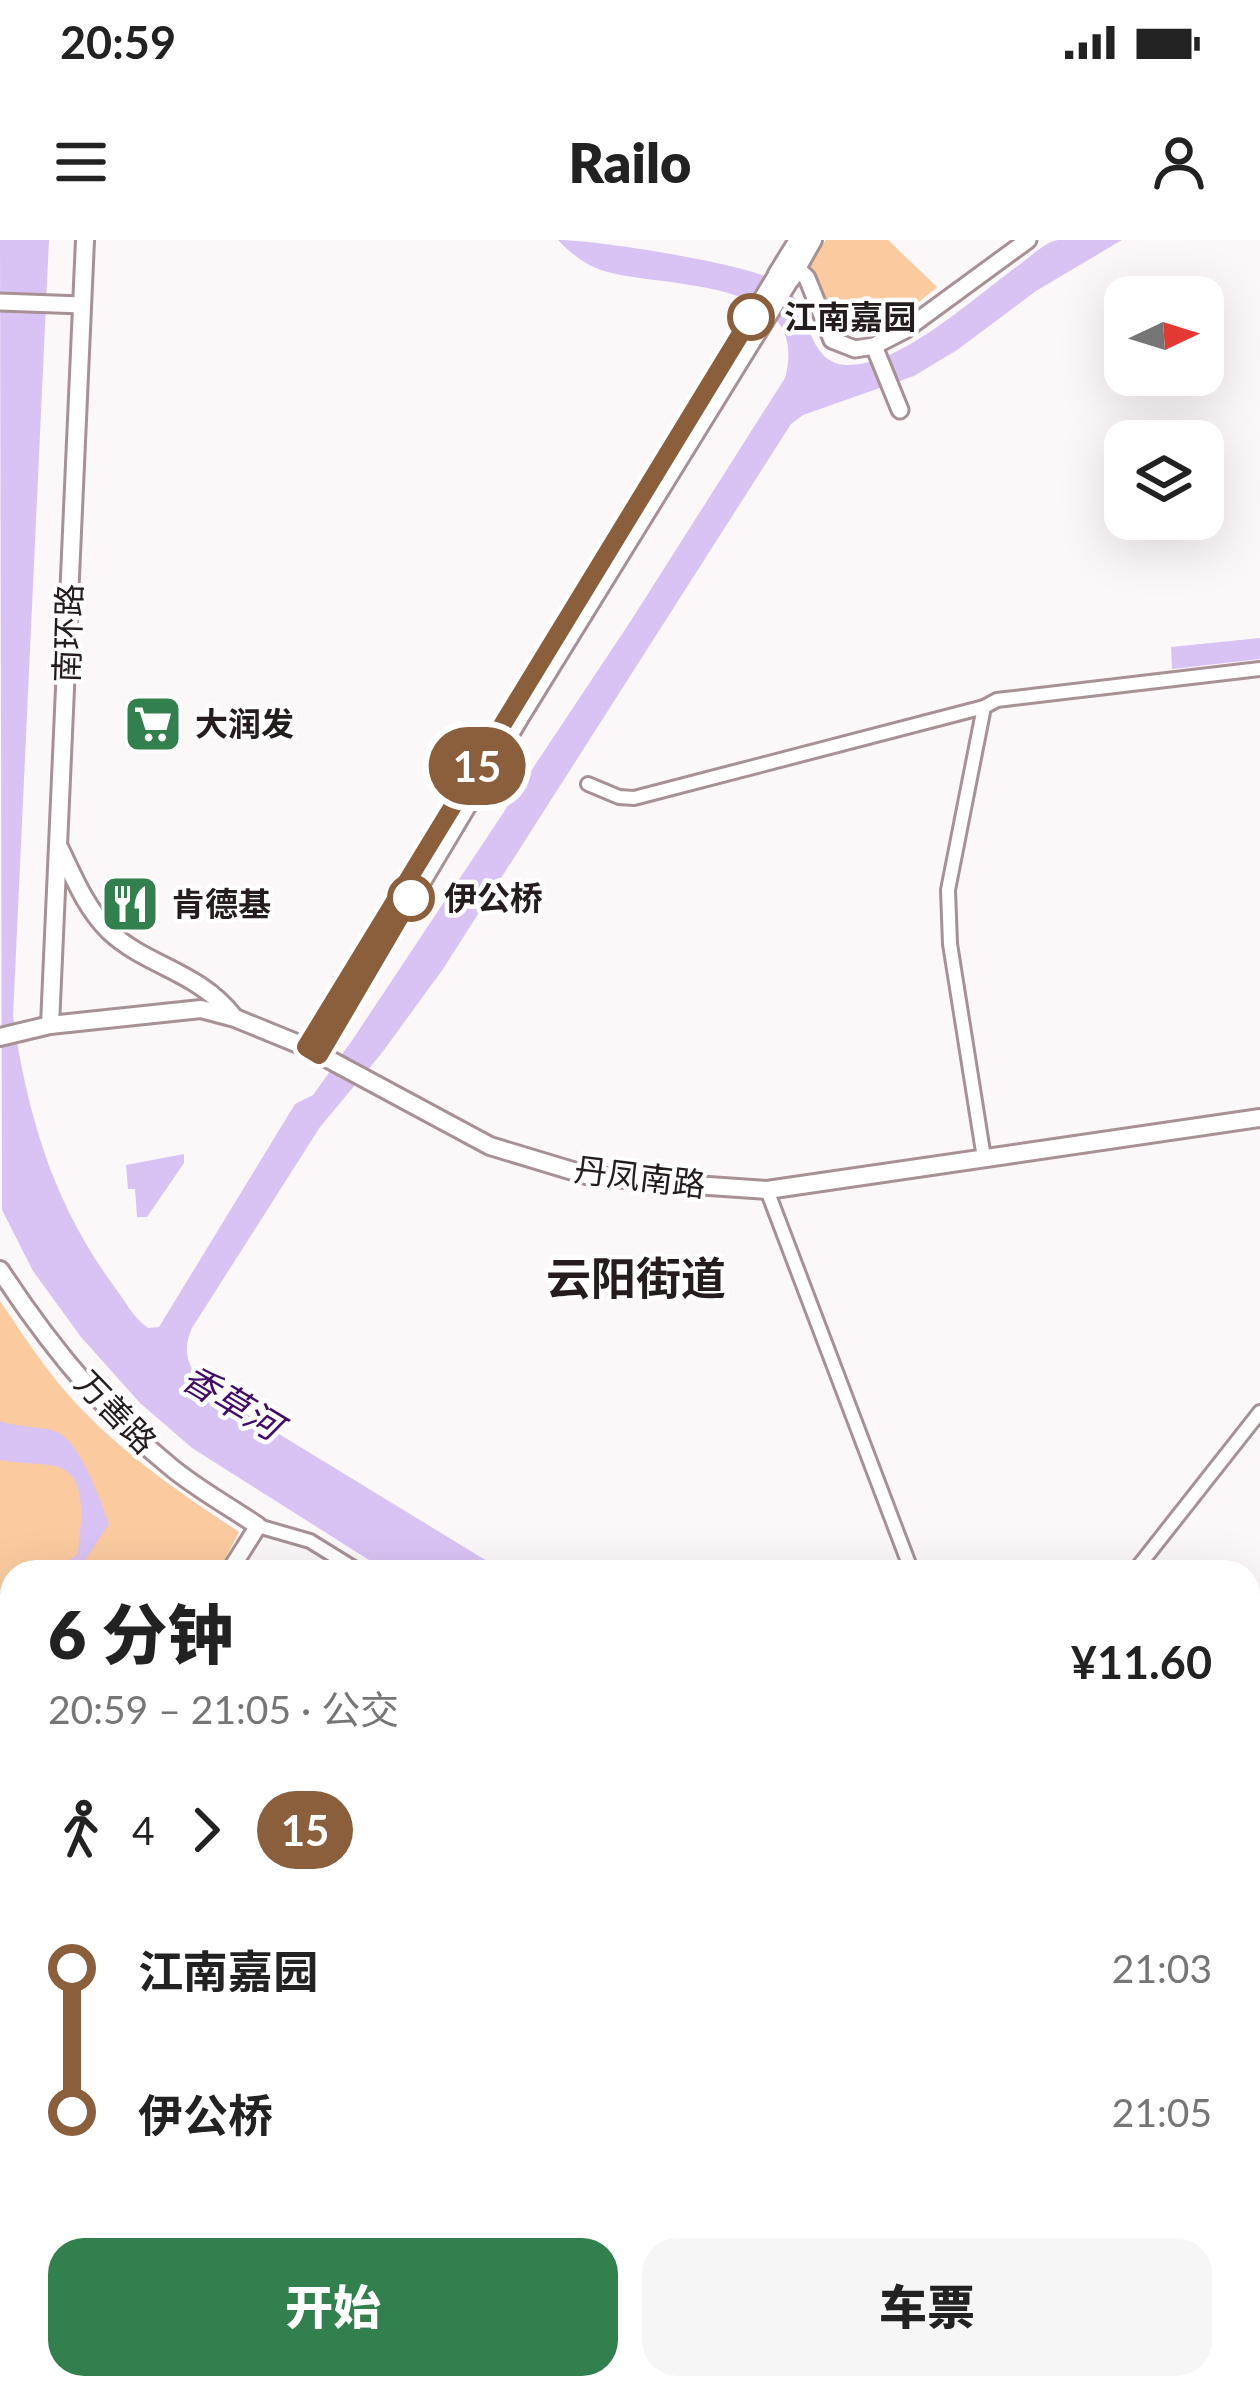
<!DOCTYPE html>
<html lang="zh">
<head>
<meta charset="utf-8">
<style>
  :root { --surface:#fff; --page:#f6f6f6; --text:#222; --muted:#767676; --accent:#33804f }
  body { margin:0; font-family:Lato,"Noto Sans SC",sans-serif; background:var(--page); color:var(--text); height:100vh; display:flex; flex-direction:column; font-size:45px; white-space:nowrap }
  * { box-sizing:border-box; margin:0 }
  p { font-size:39px; color:var(--muted) }
  .icon { flex:none; width:66px; height:66px; fill:none; stroke:currentColor; stroke-width:2; stroke-linecap:round; stroke-linejoin:round }
  .map { position:relative; flex:1; overflow:hidden }
  .side { position:absolute; left:0px; top:1320px; width:1260px; height:840px; display:flex; flex-direction:column; background:var(--surface); border-radius:36px 36px 0 0; box-shadow:0 12px 48px #0002 }
  .side>* { flex:none }
  .badge { padding:0 24px; border-radius:39px; font-size:42px; line-height:78px }
  .needle { width:78px; rotate:86deg }
  .tools { position:absolute; left:1104px; top:36px; display:grid; gap:24px }
  .tools a { display:grid; place-items:center; width:120px; height:120px; border-radius:24px; background:var(--surface); box-shadow:0 12px 48px #0002; font-size:60px }
  .map>.badge { position:absolute; translate:-50% -50%; box-shadow:0 0 0 6px #fff }
  .legs { display:flex; align-items:center; gap:18px; height:132px; padding:0 48px; font-size:39px }
  .legs p { margin-inline-start:auto }
  .headline { display:flex; align-items:center; justify-content:space-between; height:204px; padding:0 48px }
  h1 { font-size:66px; font-weight:800; line-height:90px }
  .cta { display:flex; gap:24px; margin-top:auto; padding:24px 48px }
  .cta a { flex:1; height:138px; border-radius:36px; background:var(--accent); color:#fff; font-size:48px; font-weight:800; line-height:138px; text-align:center }
  .cta a+a { background:var(--page); color:var(--text) }
  ul { padding:0 48px; list-style:none }
  li { display:flex; align-items:center; gap:42px; height:144px; font-size:45px }
  li i { display:grid; place-items:center; width:18px; height:100%; margin:0 15px; background:currentColor }
  li i::after { content:''; width:30px; height:30px; margin:-15px; border:9px solid; border-radius:50%; background:var(--surface) }
  li p { margin-inline-start:auto }
  li:first-child i { background:linear-gradient(#0000 50%,currentColor 0) }
  li:last-child i { background:linear-gradient(currentColor 50%,#0000 0) }
  .status { display:flex; justify-content:space-between; align-items:center; height:84px; padding:0 60px; background:var(--surface); direction:ltr }
  .status svg { height:33px; fill:currentColor }
  header { display:flex; justify-content:space-between; align-items:center; height:156px; padding:0 48px; background:var(--surface); font-size:54px; font-weight:800 }
  .map>svg:first-child { display:block }
</style>
</head>
<body>
<div class="status"><b>20:59</b><svg viewBox="0 0 49 12"><path d="M0 12V9h3v3zM5 12V6h3v6zM10 12V3h3v9zM15 12V0h3v12zM26 1h20v11H26zM47 4h2v5h-2z"/></svg></div>
<header><svg class="icon" aria-label="menu" viewBox="0 0 24 24"><path d="M4 6h16M4 12h16M4 18h16"/></svg>Railo<svg class="icon" aria-label="person" viewBox="0 0 24 24"><circle cx="12" cy="8" r="4"/><path d="M4 21q1-7 8-7t8 7"/></svg></header>
<div class="map">
<svg width="1260" height="2160" viewBox="0 0 1260 2160">
  <rect width="100%" height="100%" fill="#fcf7f8"/>
  <!-- green -->
  <g fill="#fbcb9f">
    <path d="M 826,0 L 888,0 L 937,47 C 906,72 878,102 836,93 L 808,26 Z"/>
    <path d="M 0,1061 C 16,1084 31,1108 48,1130 C 98,1197 171,1247 239,1292 L 218,1332 L 12,1332 L 12,1713 L 0,1710 Z"/>
  </g>
  <!-- water -->
  <g fill="#d9c3f4">
    <path d="M 0,0 L 49,0 L 13,777 C 28,877 53,962 113,1045 C 124,1059 133,1078 148,1088 L 159,1087 L 295,864 L 313,855 L 353,799 L 632,379 L 785,138 C 813,35 663,49 604,31 C 587,26 570,13 558,0 C 596,0 754,24 782,44 C 811,64 805,124 847,125 C 902,126 975,56 1019,25 C 1030,17 1045,2 1058,0 C 1078,0 1102,0 1122,0 L 1036,51 L 957,110 L 914,136 L 803,175 L 791,184 L 443,729 L 381,814 L 320,887 L 192,1088 C 181,1114 189,1124 202,1147 L 505,1332 L 388,1332 L 192,1208 L 140,1163 L 81,1097 L 33,1031 L 2,970 Z"/>
    <polygon points="1260,398 1260,419 1172,429 1171,407"/>
    <polygon points="184,914 184,923 147,977 137,977 135,949 128,949 126,925"/>
    <path d="M 0,1181 C 20,1188 44,1186 57,1192 C 80,1202 101,1261 109,1284 L 86,1319 L 84,1332 L 46,1332 L 57,1322 L 65,1323 L 78,1314 C 80,1283 92,1230 49,1225 C 32,1223 16,1223 0,1220 Z"/>
    <polygon points="1248,1792 1260,1796 1260,2160 1188,2160 1154,2148 1248,2148"/>
    <polygon points="658,2148 969,2148 935,2160 634,2160"/>
  </g>
  <g fill="none" stroke-linecap="round" stroke-linejoin="round">
    <!-- minor casing -->
    <g stroke="#a79195" stroke-width="18">
      <g id="minor">
        <polyline points="588,544 619,557 634,558 984,467"/>
        <polyline points="984,918 950,704 948,650 984,467 997,460 1260,429"/>
        <polyline points="767,950 912,1332"/>
        <polyline points="258,1286 310,1301 360,1332"/>
        <polyline points="1134,1332 1260,1172"/>
        <polyline points="1248,1764 1260,1769"/>
        <polyline points="529,2160 553,2148"/>
      </g>
    </g>
    <!-- tertiary casing -->
    <g stroke="#a79195" stroke-width="21">
      <g id="tertiary">
        <polyline points="789,21 807,38 832,100 855,109 874,106 900,170"/>
        <polyline points="0,62 82,65"/>
        <polyline points="874,106 905,90 1028,0"/>
        <polyline points="306,807 777,34"/>
        <polyline points="319,815 522,475 791,39"/>
        <polyline points="229,1332 258,1286"/>
        <polyline points="0,1904 12,1876"/>
      </g>
    </g>
    <!-- secondary casing -->
    <g stroke="#a79195" stroke-width="22">
      <g id="secondary">
        <polyline points="777,34 798,0"/>
        <polyline points="791,39 813,0"/>
        <path d="M 60,609 C 74,638 86,668 109,691 C 147,727 197,730 234,777"/>
        <polyline points="50,785 85,0"/>
        <polyline points="0,797 50,785 201,769 235,778 306,807 490,906 586,935 665,943 767,950 1260,878"/>
        <path d="M 0,1030 C 47,1102 105,1174 172,1228 C 199,1250 230,1267 258,1286"/>
      </g>
    </g>
    <!-- minor -->
    <use href="#minor" stroke="#fff" stroke-width="12"/>
    <!-- tertiary -->
    <use href="#tertiary" stroke="#fff" stroke-width="15"/>
    <!-- secondary -->
    <use href="#secondary" stroke="#fff" stroke-width="16"/>
  </g>
  <g fill="none" stroke-linecap="round" stroke-linejoin="round">
    <!-- line-1 casing -->
    <g stroke="#fff" stroke-width="27">
      <polyline id="line-1" points="411,658 319,815 306,807 751,77"/>
    </g>
    <!-- line-1 -->
    <use href="#line-1" stroke="#8b5e3c" stroke-width="18"/>
  </g>
  <!-- icons -->
  <defs>
    <g id="supermarket-square" transform="scale(3)"><rect x="-9" y="-9" width="18" height="18" rx="4" fill="#33804f" stroke="#fff"/><path d="M-6-5.5h2.5l.6 2H6L4.5 2H-2.5L-4.4-4H-6ZM-1.5 3.2a1.3 1.3 0 1 0 .1 0ZM3 3.2a1.3 1.3 0 1 0 .1 0Z" fill="#fff"/></g>
    <g id="restaurant-square" transform="scale(3)"><rect x="-9" y="-9" width="18" height="18" rx="4" fill="#33804f" stroke="#fff"/><path d="M-5-6h1v4h1v-4h1v4h1v-4h1v5L-1.5 .5V6h-2V.5L-5-1ZM5-6V6H3V1.5H1.5Q1.5-4 5-6Z" fill="#fff"/></g>
  </defs>
  <g fill-rule="evenodd">
    <use href="#supermarket-square" x="153" y="484"/>
    <use href="#restaurant-square" x="130" y="664"/>
  </g>
  <!-- markers -->
  <g fill="#fff" stroke="#8b5e3c" stroke-width="6">
    <circle cx="751" cy="77" r="21"/>
    <circle cx="411" cy="658" r="21"/>
  </g>
  <g text-anchor="middle" stroke-width="9" stroke-linejoin="round" paint-order="stroke">
    <!-- stop labels -->
    <g font-size="33" font-weight="bold" fill="#241c1d" stroke="#fff" text-anchor="start">
      <text x="784" y="89">江南嘉园</text>
      <text x="444" y="670">伊公桥</text>
    </g>
    <!-- street labels -->
    <g font-size="33" fill="#241c1d" stroke="#fff">
      <text transform="translate(68 393) rotate(-88)" y="12">南环路</text>
      <text transform="translate(640 937) rotate(7)" y="12">丹凤南路</text>
      <text transform="translate(116 1172) rotate(46)" y="12">万善路</text>
    </g>
    <!-- poi labels -->
    <g font-size="33" font-weight="bold" fill="#241c1d" stroke="#fff" text-anchor="start">
      <text x="195" y="496">大润发</text>
      <text x="172" y="676">肯德基</text>
    </g>
    <!-- water labels -->
    <g font-size="36" font-style="italic" fill="#430a69" stroke="#fff">
      <text transform="translate(232 1162) rotate(31)" y="13">香草河</text>
    </g>
    <!-- district labels -->
    <g font-size="45" font-weight="bold" fill="#241c1d" stroke="#fff">
      <text x="636" y="1055">云阳街道</text>
    </g>
  </g>
</svg>
<div class="tools">
<a><svg class="needle" viewBox="-14 -14 28 28"><path d="M0-13l5 13h-10z" fill="#e53935"/><path d="M0 13l5-13h-10z" fill="#767676"/></svg></a>
<a><svg class="icon" aria-label="layers" viewBox="0 0 24 24"><path d="M12 4l9 5-9 5-9-5zM3 14l9 5 9-5"/></svg></a>
</div>
<b class="badge" style="left:477px;top:526px;background:#8b5e3c;color:#fff">15</b>
<section class="side">
<div class="headline"><div><h1>6 分钟</h1><p>20:59 – 21:05 · 公交</p></div><b>¥11.60</b></div>
<div class="legs"><svg class="icon" aria-label="walk" viewBox="0 0 24 24"><circle cx="13" cy="4" r="2"/><path d="M13 8l-2 6 4 7M11 14l-3 7M7 12l3-4h3l4 4"/></svg>4<svg class="icon" aria-label="forward" viewBox="0 0 24 24"><path d="M9 5l7 7-7 7"/></svg><b class="badge" style="background:#8b5e3c;color:#fff">15</b></div>
<ul>
<li><i style="color:#8b5e3c"></i><b>江南嘉园</b><p>21:03</p></li>
<li><i style="color:#8b5e3c"></i><b>伊公桥</b><p>21:05</p></li>
</ul>
<div class="cta"><a>开始</a><a>车票</a></div>
</section>
</div>
</body>
</html>
